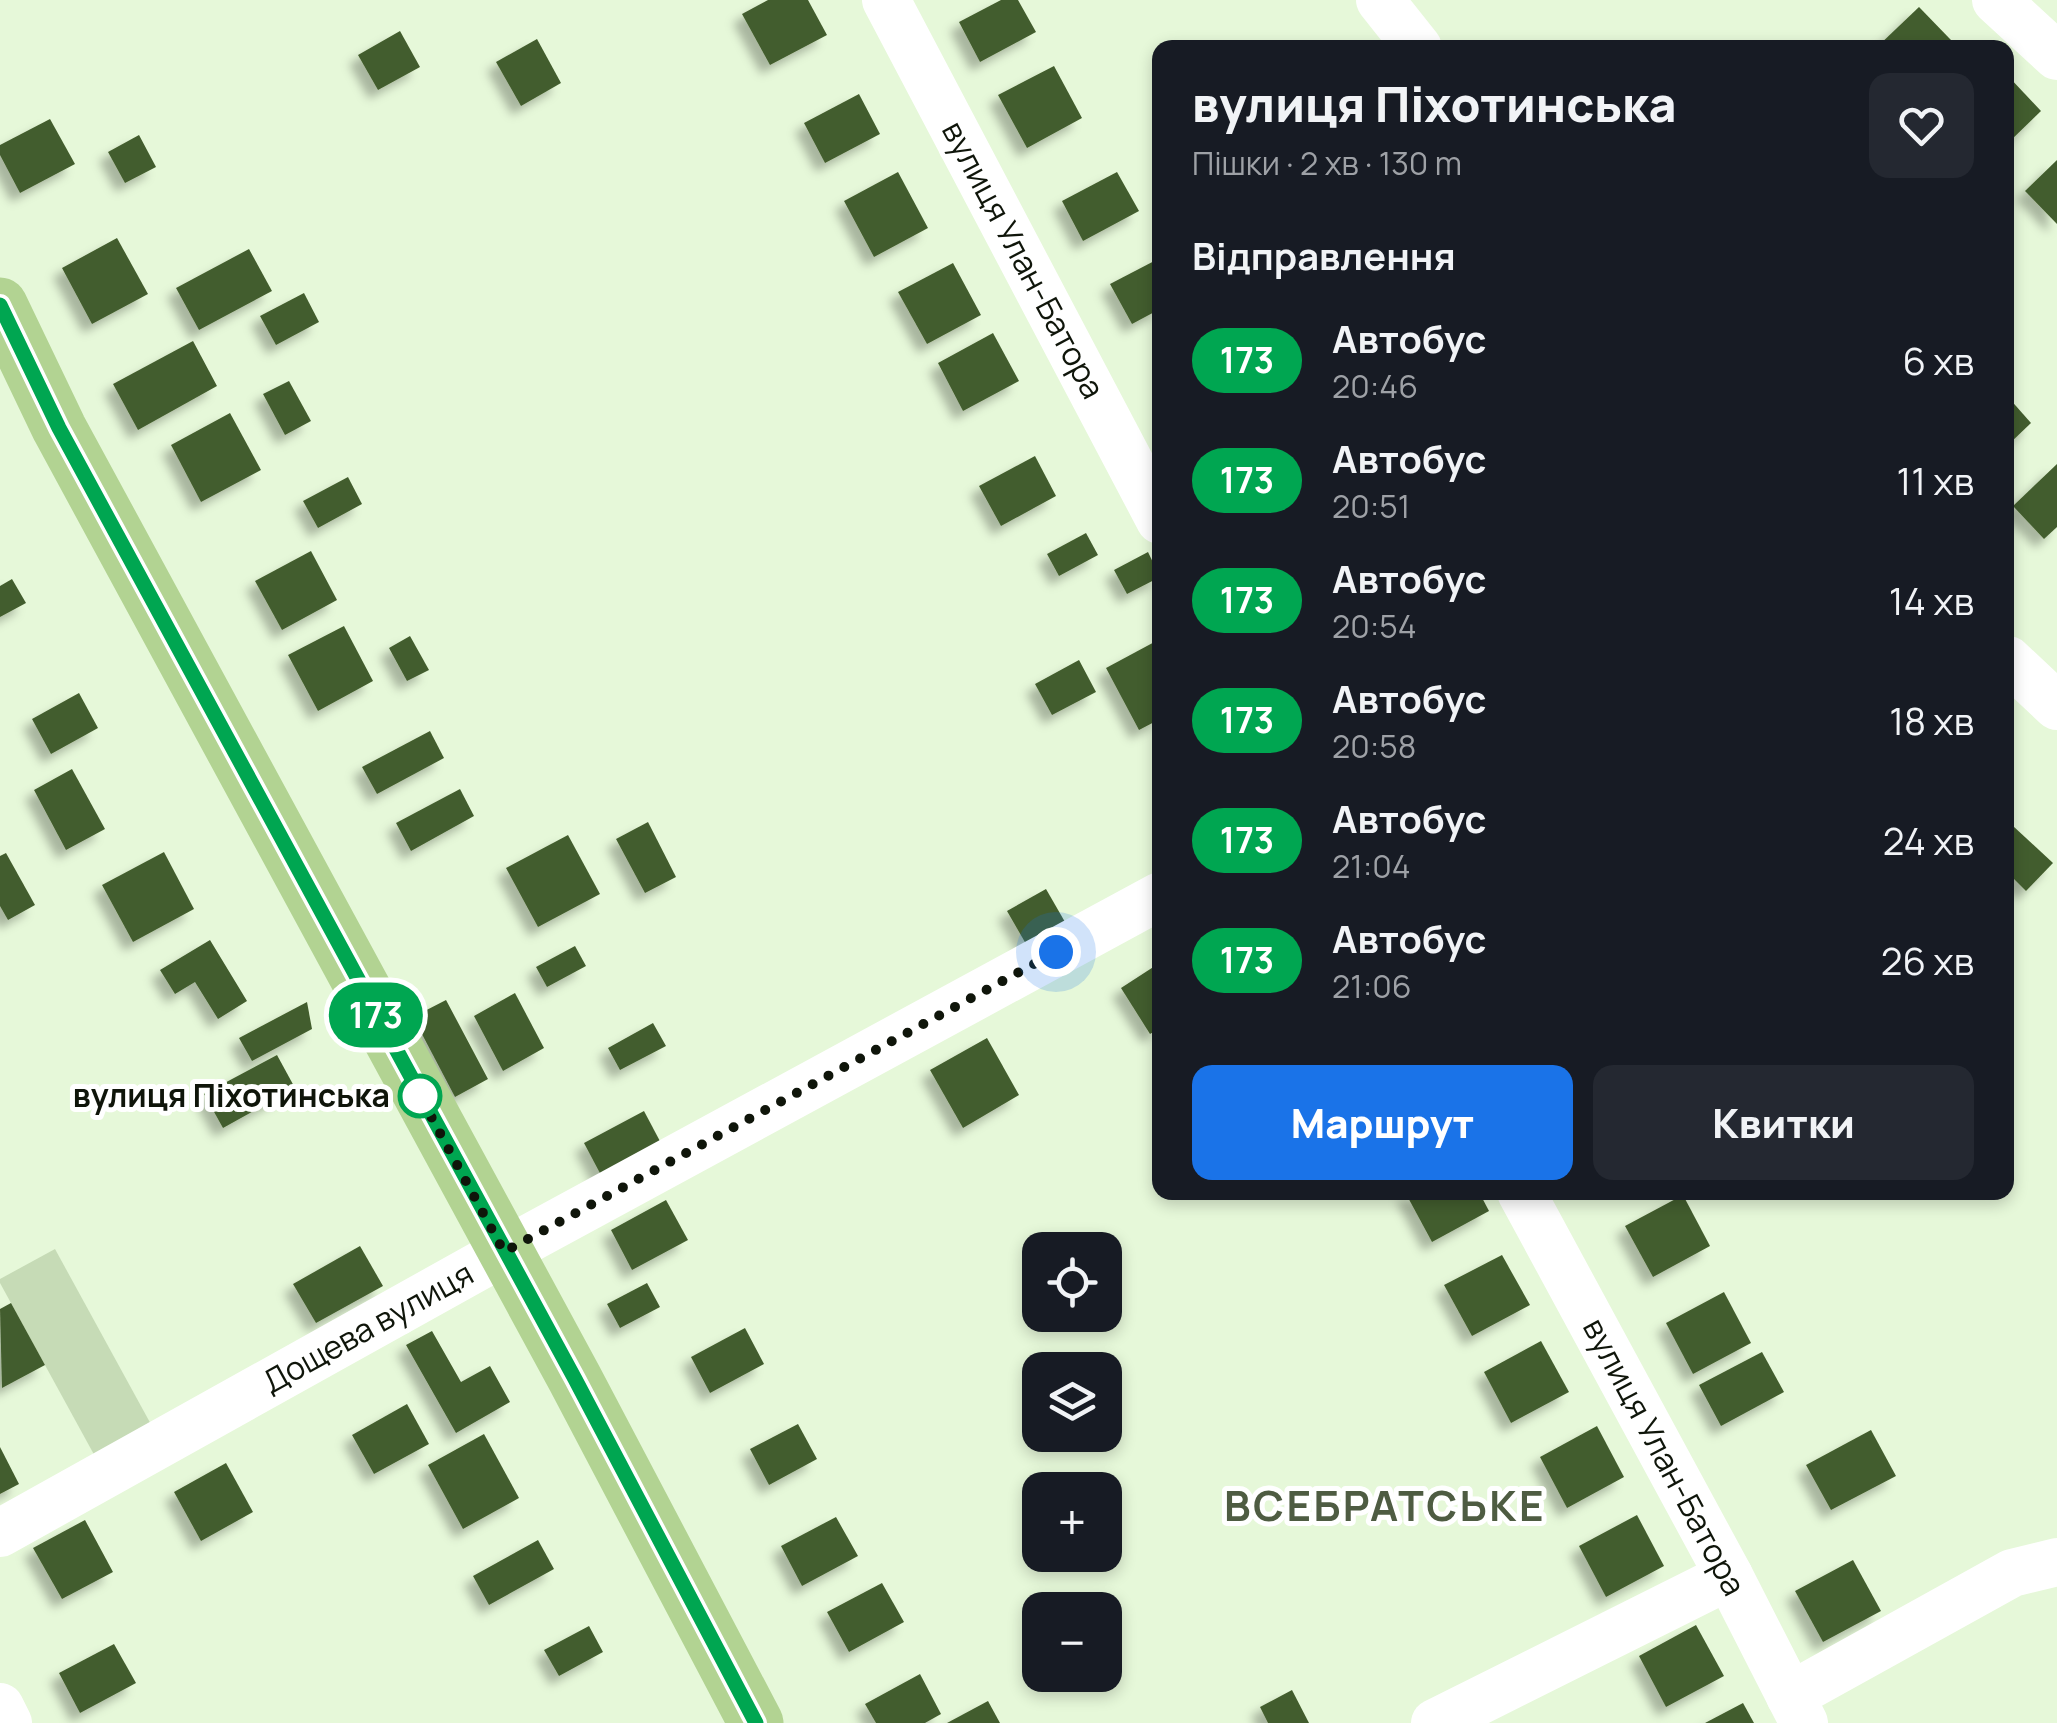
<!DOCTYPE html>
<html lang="uk">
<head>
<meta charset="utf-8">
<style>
  :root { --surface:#171b24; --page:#242831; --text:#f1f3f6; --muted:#9ea1a6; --accent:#1a73e8 }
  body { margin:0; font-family:Manrope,sans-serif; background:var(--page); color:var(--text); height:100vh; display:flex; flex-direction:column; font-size:38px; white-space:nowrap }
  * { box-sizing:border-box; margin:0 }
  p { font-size:32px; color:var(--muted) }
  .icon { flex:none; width:55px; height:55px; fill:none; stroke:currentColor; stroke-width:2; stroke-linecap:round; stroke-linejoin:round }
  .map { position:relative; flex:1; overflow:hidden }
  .drawer { position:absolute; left:1152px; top:40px; width:862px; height:1160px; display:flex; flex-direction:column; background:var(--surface); border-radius:20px; box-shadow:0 5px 15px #0003 }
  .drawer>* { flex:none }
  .badge { padding:0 20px; border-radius:32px; font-size:35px; line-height:65px }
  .tools { position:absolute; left:1022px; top:1232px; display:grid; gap:20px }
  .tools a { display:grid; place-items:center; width:100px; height:100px; border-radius:20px; background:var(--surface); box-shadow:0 5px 15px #0003; font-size:50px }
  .you { position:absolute; width:50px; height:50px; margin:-25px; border:8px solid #fff; border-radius:50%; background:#1a73e8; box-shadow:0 0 0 15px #1a73e833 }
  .map>.badge { position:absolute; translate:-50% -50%; box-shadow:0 0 0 5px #fff }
  h2 { padding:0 40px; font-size:38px; line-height:90px }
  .round { display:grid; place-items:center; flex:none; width:105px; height:105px; border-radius:20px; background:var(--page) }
  .headline { display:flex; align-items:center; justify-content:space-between; height:170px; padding:0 40px }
  h1 { font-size:48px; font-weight:800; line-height:75px }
  .button { display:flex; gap:20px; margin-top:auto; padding:20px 40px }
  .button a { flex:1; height:115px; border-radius:20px; background:var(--accent); color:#fff; font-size:40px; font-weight:800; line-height:115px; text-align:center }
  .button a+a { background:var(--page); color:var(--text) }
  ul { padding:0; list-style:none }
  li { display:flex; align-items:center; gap:30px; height:120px; padding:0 40px }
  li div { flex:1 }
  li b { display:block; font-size:38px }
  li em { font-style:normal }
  li .badge { min-width:110px; font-weight:700; text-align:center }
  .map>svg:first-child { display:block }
</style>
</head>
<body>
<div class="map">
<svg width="2057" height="1723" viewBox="0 0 2057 1723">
  <defs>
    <filter id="shadow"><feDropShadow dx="-9" dy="9" stdDeviation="5" flood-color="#0004"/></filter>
  </defs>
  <rect width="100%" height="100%" fill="#e6f8d9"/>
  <!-- green -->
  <polygon fill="#c6dbb6" points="55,1249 153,1428 97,1460 0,1283 0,1279"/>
  <!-- building -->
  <g fill="#435d2d" filter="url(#shadow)">
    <polygon points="768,0 808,0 827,35 770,65 742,14"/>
    <polygon points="1001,0 1018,0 1036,32 980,62 959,22"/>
    <polygon points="1919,7 1951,40 1943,48 1876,48"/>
    <polygon points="400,31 420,67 378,90 358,55"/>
    <polygon points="537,39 561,83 521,106 496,62"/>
    <polygon points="1054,66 1082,118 1027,148 998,95"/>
    <polygon points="2008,76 2041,111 2008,143"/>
    <polygon points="859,94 880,134 825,163 804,123"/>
    <polygon points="50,119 75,164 20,193 0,155 0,145"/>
    <polygon points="139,135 156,167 125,183 108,152"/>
    <polygon points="2057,160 2057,224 2025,191"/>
    <polygon points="898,172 928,228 874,257 844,201"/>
    <polygon points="1117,172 1139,211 1083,241 1062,201"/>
    <polygon points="117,238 148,294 92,324 62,268"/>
    <polygon points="249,249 272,291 199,330 176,288"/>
    <polygon points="1160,258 1160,309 1132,324 1110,284"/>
    <polygon points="953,263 981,315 927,344 898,292"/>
    <polygon points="304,293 319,322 276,345 260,316"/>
    <polygon points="993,333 1019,381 963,411 938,363"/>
    <polygon points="193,341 217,386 138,430 113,384"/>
    <polygon points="289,381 311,421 285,435 263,394"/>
    <polygon points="2008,397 2031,423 2008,445"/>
    <polygon points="230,413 261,470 201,502 171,445"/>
    <polygon points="1035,456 1056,496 1001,526 979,486"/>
    <polygon points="2057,464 2057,527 2044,539 2013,506"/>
    <polygon points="348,477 362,504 318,528 303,501"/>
    <polygon points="1086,533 1098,555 1059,576 1047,554"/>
    <polygon points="311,551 337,600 282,630 255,581"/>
    <polygon points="1148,552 1160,577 1127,594 1114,570"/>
    <polygon points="12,579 26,603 0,617 0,586"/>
    <polygon points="344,626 373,681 318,711 288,655"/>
    <polygon points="410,636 429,670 407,681 389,648"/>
    <polygon points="1160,639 1160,719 1139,730 1106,668"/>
    <polygon points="1079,660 1096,692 1052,715 1035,684"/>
    <polygon points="79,693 98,728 51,754 32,719"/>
    <polygon points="430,731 444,758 377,794 362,767"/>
    <polygon points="72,769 105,829 66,850 34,790"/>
    <polygon points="460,789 474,816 411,851 396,823"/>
    <polygon points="648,822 676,877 645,893 616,839"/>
    <polygon points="2013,826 2053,863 2026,891 2008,873 2008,832"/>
    <polygon points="568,835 600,894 538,927 506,868"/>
    <polygon points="164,852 194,909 133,942 102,885"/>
    <polygon points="6,853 35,905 8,920 0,906 0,856"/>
    <polygon points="1046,889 1065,922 1026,944 1007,911"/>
    <polygon points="210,940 247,1001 218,1019 195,982 175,994 160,970"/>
    <polygon points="575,946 586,966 547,987 536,967"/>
    <polygon points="1158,964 1160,1028 1150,1034 1121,988"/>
    <polygon points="515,993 544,1048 503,1071 474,1016"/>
    <polygon points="446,1000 488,1079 455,1097 413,1017"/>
    <polygon points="307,1002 312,1029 252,1061 239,1038"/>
    <polygon points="653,1023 666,1046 620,1070 608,1048"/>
    <polygon points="987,1038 1019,1095 963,1128 930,1070"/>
    <polygon points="277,1055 295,1088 223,1128 204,1094"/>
    <polygon points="644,1111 662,1145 602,1177 584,1143"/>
    <polygon points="1405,1192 1479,1192 1489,1211 1432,1242"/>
    <polygon points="1683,1195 1710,1246 1653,1277 1625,1226"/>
    <polygon points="666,1200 688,1240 632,1270 611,1230"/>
    <polygon points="360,1246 383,1286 316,1323 293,1284"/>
    <polygon points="1502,1255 1530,1305 1472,1336 1444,1285"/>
    <polygon points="647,1283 660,1307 620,1328 607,1304"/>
    <polygon points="1724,1292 1751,1343 1693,1374 1666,1323"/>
    <polygon points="11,1303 45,1365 2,1388 0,1309"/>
    <polygon points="745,1328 764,1364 710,1393 691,1357"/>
    <polygon points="432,1331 461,1382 490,1366 510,1402 456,1433 406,1345"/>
    <polygon points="1541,1341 1569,1392 1511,1423 1484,1372"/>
    <polygon points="1762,1352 1784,1392 1721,1426 1699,1385"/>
    <polygon points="407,1404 429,1444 374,1474 352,1435"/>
    <polygon points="798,1424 817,1459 769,1485 750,1449"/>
    <polygon points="1597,1426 1624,1477 1567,1508 1540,1457"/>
    <polygon points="1871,1430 1896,1476 1831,1510 1806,1465"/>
    <polygon points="484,1434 519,1498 463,1529 428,1465"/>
    <polygon points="0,1447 19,1484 0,1494"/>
    <polygon points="226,1463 253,1512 201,1541 174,1492"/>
    <polygon points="1637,1515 1664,1566 1606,1597 1579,1546"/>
    <polygon points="836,1517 858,1556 802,1586 781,1546"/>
    <polygon points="85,1520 113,1572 62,1599 33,1548"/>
    <polygon points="538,1540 554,1569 489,1605 473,1576"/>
    <polygon points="1853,1560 1881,1611 1823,1642 1795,1591"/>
    <polygon points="882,1583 904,1622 849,1652 827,1612"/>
    <polygon points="1696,1625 1724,1676 1666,1707 1639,1656"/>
    <polygon points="589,1626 603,1652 559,1676 544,1650"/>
    <polygon points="114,1644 136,1683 80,1713 59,1673"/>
    <polygon points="920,1674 941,1714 925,1723 876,1723 865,1704"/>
    <polygon points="1292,1690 1309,1723 1268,1723 1260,1707"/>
    <polygon points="988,1701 1000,1723 947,1723"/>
    <polygon points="1743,1703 1754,1723 1705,1723"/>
  </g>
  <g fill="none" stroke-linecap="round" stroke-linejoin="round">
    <!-- minor -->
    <g stroke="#fff" stroke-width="48">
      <polyline points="886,0 1160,520"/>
      <polyline points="1380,0 1418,48"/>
      <polyline points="1996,0 2057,56"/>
      <polyline points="2008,660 2057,706"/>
      <polyline points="1521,1192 1729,1576 1804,1723"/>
      <polyline points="0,1533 504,1252 1160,896"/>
      <polyline points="1790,1696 2012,1573 2057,1562"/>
      <polyline points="0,1707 8,1723"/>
      <polyline points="1435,1723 1729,1576"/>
    </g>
    <!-- major -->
    <polyline stroke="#b2d392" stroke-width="55" points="0,305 59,428 575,1379 756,1723"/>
  </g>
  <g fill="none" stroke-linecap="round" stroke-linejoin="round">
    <!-- line casing -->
    <g stroke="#fff" stroke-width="22">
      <polyline id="line" points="0,305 59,428 575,1379 756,1723"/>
    </g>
    <!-- line -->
    <use href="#line" stroke="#00a651" stroke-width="15"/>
    <!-- walk -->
    <polyline stroke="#0f150a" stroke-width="10" stroke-dasharray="0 18" points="420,1096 413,1083 504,1252 1056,952"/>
  </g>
  <!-- markers -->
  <circle fill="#fff" stroke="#00a651" stroke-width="5" cx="420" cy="1096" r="20"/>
  <g text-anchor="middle" stroke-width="10" stroke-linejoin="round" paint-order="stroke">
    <!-- street labels -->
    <g font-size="32" fill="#0f150a" stroke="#fff">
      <text transform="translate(1023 260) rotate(62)" y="11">вулиця Улан-Батора</text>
      <text transform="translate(368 1328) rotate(-29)" y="11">Дощева вулиця</text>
      <text transform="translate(1664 1457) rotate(62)" y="11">вулиця Улан-Батора</text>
    </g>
    <!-- stop labels -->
    <g font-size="32" font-weight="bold" fill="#0f150a" stroke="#fff" text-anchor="end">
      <text x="390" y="1107">вулиця Піхотинська</text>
    </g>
    <!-- district labels -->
    <g font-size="42" font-weight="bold" letter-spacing="2.5" fill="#4e5c42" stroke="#fff">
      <text x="1385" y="1521">ВСЕБРАТСЬКЕ</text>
    </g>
  </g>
</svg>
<div class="tools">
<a><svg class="icon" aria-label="locate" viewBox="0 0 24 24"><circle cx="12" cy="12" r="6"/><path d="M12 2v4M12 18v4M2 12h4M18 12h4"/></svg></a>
<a><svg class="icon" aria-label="layers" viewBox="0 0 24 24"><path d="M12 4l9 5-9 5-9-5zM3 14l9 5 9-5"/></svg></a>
<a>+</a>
<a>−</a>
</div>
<div class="you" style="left:1056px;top:952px"></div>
<b class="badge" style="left:376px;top:1015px;background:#00a651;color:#fff">173</b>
<section class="drawer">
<div class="headline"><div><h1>вулиця Піхотинська</h1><p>Пішки · 2 хв · 130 m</p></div><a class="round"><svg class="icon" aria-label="heart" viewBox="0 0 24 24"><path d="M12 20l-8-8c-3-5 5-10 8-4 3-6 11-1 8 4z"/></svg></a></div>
<h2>Відправлення</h2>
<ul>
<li><span class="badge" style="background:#00a651;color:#fff">173</span><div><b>Автобус</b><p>20:46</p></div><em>6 хв</em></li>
<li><span class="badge" style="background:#00a651;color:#fff">173</span><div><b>Автобус</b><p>20:51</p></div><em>11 хв</em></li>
<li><span class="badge" style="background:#00a651;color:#fff">173</span><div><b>Автобус</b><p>20:54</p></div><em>14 хв</em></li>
<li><span class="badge" style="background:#00a651;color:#fff">173</span><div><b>Автобус</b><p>20:58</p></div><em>18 хв</em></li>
<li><span class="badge" style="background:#00a651;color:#fff">173</span><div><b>Автобус</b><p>21:04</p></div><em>24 хв</em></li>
<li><span class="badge" style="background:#00a651;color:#fff">173</span><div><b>Автобус</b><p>21:06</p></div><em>26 хв</em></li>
</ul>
<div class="button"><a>Маршрут</a><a>Квитки</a></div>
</section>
</div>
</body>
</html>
